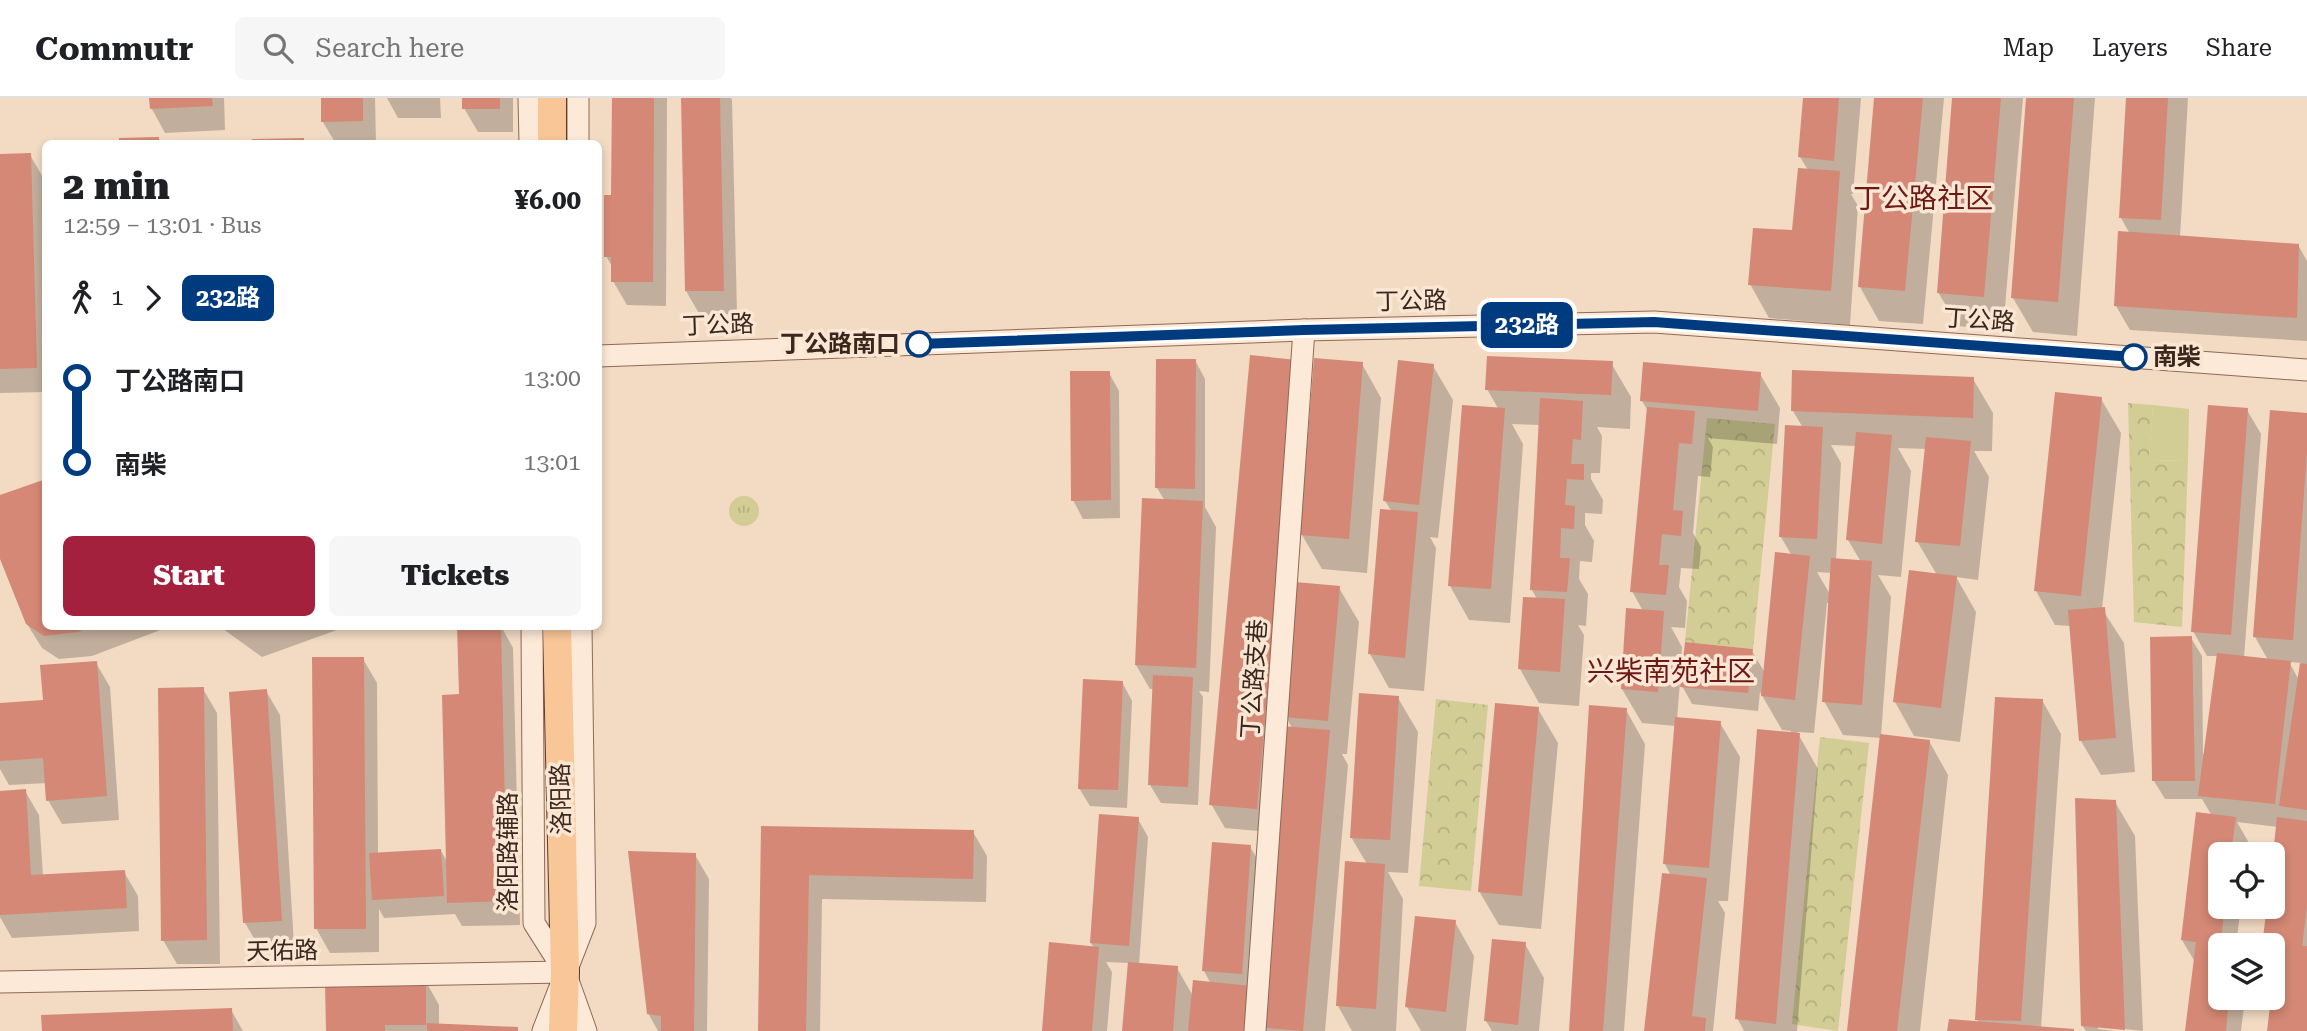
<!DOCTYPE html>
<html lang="en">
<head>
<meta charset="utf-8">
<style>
  :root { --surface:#fff; --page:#f6f6f6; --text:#202124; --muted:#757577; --line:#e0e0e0; --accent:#a4213e }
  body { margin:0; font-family:"Roboto Serif","Noto Sans SC",serif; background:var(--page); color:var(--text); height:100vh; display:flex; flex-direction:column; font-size:26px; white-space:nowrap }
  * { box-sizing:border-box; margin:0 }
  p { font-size:23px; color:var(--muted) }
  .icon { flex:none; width:38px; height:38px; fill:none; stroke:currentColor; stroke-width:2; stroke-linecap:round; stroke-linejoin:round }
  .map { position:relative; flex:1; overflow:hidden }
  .drawer { position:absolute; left:42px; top:42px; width:560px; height:490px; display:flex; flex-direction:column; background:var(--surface); border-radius:10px; box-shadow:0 4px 10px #0003 }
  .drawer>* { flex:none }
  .badge { padding:0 14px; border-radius:10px; font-size:24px; line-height:46px }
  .controls { position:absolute; left:2208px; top:744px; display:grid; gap:14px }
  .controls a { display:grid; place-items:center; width:77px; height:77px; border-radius:10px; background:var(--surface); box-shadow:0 4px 10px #0003; font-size:35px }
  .map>.badge { position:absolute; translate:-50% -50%; box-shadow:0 0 0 4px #fff }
  .legs { display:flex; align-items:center; gap:10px; height:77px; padding:0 21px; font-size:23px }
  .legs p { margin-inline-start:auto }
  .overview { display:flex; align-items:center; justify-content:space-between; height:119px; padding:0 21px }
  h1 { font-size:38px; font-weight:800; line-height:52px }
  .primary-button { display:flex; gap:14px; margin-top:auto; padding:14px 21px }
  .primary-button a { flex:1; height:80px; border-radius:10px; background:var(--accent); color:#fff; font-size:28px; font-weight:800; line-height:80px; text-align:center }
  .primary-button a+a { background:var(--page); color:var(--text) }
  ul { padding:0 21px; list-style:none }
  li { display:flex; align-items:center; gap:24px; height:84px; font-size:26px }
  li i { display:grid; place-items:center; width:10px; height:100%; margin:0 9px; background:currentColor }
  li i::after { content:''; width:18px; height:18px; margin:-9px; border:5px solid; border-radius:50%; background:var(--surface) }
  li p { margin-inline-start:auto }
  li:first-child i { background:linear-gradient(#0000 50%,currentColor 0) }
  li:last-child i { background:linear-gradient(currentColor 50%,#0000 0) }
  header { display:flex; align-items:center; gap:42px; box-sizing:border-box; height:98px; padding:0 35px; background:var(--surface); border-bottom:2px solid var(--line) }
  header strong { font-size:33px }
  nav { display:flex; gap:38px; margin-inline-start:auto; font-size:24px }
  .search { width:490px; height:63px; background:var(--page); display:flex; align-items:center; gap:18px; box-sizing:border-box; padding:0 24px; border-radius:10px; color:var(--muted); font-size:26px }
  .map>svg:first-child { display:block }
</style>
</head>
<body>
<header>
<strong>Commutr</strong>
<div class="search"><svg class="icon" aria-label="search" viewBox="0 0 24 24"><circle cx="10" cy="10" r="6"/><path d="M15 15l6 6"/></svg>Search here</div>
<nav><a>Map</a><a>Layers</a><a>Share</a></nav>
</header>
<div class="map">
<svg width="2307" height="933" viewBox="0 0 2307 933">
  <defs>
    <pattern id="grass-tufts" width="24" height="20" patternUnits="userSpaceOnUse" patternTransform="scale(1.75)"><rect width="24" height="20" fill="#d2cc95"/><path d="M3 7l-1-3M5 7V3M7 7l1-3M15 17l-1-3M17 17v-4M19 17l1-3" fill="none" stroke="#b5af80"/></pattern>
    <pattern id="park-crowns" width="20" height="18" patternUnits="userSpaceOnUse" patternTransform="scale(1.75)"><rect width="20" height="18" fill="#d2cc95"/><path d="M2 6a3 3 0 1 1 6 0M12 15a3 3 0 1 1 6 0" fill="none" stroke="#b5af80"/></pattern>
  </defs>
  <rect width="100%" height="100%" fill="#f2dac3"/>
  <!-- grass -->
  <circle fill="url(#grass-tufts)" cx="744" cy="413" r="15"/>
  <!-- park -->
  <g fill="url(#park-crowns)">
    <polygon points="2128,305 2153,307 2149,362 2188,363 2182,529 2134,524"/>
    <polygon points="1707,320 1775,326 1753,551 1685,544"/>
    <polygon points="1436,601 1488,607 1471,793 1419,788"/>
    <polygon points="1820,639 1869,645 1838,933 1792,926"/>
  </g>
  <!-- garden -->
  <polygon fill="#d2cc95" points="2153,307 2189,311 2188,363 2149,362"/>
  <!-- shadow -->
  <g fill="#0003" fill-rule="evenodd">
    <polygon points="151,0 224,0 225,32 165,35 152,11"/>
    <polygon points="322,0 375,0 376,46 336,46 323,24"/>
    <polygon points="387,0 440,0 441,20 398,20"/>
    <polygon points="464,0 513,0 513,34 478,34 464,10"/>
    <polygon points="613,0 667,0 666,208 627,207 613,183 613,170 606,158 613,99"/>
    <polygon points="683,0 731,0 732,2 737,216 700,217 686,193"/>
    <polygon points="1805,0 1861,0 1853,96 1851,96 1858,108 1850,227 1769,220 1750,186 1793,134 1808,72 1800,59"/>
    <polygon points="1875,0 1944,0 1923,226 1879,223 1860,189"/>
    <polygon points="1953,0 2023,0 2003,232 1958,228 1938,194"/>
    <polygon points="2028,0 2095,0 2077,238 2033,234 2013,200"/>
    <polygon points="2128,0 2188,0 2180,139 2298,147 2307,163 2307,243 2130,232 2116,208 2130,136 2121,120"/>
    <polygon points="30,57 44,81 46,294 0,295 0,58"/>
    <polygon points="1195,262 1205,281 1205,409 1216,429 1209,594 1199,593 1203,599 1198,707 1161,705 1150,687 1154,591 1150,591 1136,567 1165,403 1157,390"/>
    <polygon points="1296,263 1270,734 1225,730 1211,706"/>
    <polygon points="1611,265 1631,299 1630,331 1597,329 1602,338 1600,375 1591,375 1591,381 1603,402 1602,416 1585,415 1585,427 1594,443 1592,464 1580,463 1579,481 1588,496 1586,528 1578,527 1584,537 1579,608 1539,605 1520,571 1537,501 1532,492 1540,327 1512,326 1523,346 1510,525 1469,522 1450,488 1499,312 1487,291"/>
    <polygon points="1362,266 1381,300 1367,475 1322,471 1302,437"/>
    <polygon points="1433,268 1453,302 1438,440 1430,439 1436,450 1424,593 1389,590 1370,556 1392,414 1385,403"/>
    <polygon points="1109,275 1119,293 1120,420 1083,421 1073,402"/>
    <path d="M 1760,276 L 1780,310 L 1777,346 L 1708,340 L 1713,349 L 1710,379 L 1698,378 L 1693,435 L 1701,449 L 1699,471 L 1681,470 L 1679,489 L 1687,503 L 1685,530 L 1671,529 L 1682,549 L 1681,564 L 1752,553 L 1765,575 L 1792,458 L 1781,439 L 1803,330 L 1793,313 L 1973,281 L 1993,315 L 1992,353 L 1974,353 L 1989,379 L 1978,482 L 1956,479 L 1976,514 L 1960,644 L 1914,638 L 1895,604 L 1937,477 L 1917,443 L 1927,351 L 1898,350 L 1911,373 L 1901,479 L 1878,477 L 1891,499 L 1881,638 L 1929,643 L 1948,677 L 1920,933 L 1849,933 L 1881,640 L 1843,637 L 1824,603 L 1830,505 L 1827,505 L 1814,635 L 1797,634 L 1818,671 L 1797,933 L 1744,933 L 1737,920 L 1791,633 L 1782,632 L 1760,594 L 1758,613 L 1692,606 L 1680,584 L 1677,621 L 1720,625 L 1740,659 L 1728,803 L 1718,803 L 1725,815 L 1713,933 L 1646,933 L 1671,778 L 1665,766 L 1676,628 L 1642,625 L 1622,591 L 1643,513 L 1632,493 L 1648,313 L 1642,303 ZM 1831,347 L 1857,348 L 1848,442 L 1861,464 L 1836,462 L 1841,365 ZM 1817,474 L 1832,475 L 1831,498 Z"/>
    <polygon points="2101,301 2121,335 2102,511 2124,545 2135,674 2101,677 2081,643 2071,528 2055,527 2036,493"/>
    <path d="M 2247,312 L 2261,336 L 2244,560 L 2268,562 L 2255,539 L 2307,317 L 2307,933 L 2269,933 L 2277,870 L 2273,863 L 2273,808 L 2278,729 L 2237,724 L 2249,745 L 2247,756 L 2221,756 L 2221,808 L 2241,808 L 2236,847 L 2221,847 L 2221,900 L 2245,900 L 2241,933 L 2187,933 L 2195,864 L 2182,842 L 2212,718 L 2202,701 L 2165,701 L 2154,683 L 2191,540 L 2202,558 L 2203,656 L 2206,657 L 2219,558 L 2207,558 L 2193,533 ZM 2289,564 L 2302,565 L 2299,582 Z"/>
    <polygon points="0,399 46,528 171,528 92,558 59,561 42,550 27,526 0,457"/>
    <polygon points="1339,490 1359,524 1347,656 1342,656 1348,667 1325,933 1124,933 1130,865 1106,864 1112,874 1107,933 1044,933 1094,850 1091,845 1138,721 1148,739 1139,867 1177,870 1193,898 1211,886 1204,873 1250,749 1261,767 1292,630 1286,619"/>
    <polygon points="219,528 348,528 262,559"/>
    <polygon points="501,528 513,550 520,827 462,828 455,816 384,820 379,811 379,854 330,855 316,830 363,561 377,585 378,756 441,753 448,765 461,598"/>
    <polygon points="96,565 110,589 119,722 62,726 48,702 47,685 9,687 0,671 0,606 45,603"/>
    <polygon points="1122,584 1132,603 1127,710 1090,708 1079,690"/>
    <polygon points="203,591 217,615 220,866 177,866 163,842"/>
    <polygon points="266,593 280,617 294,847 259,849 245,825 231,595"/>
    <polygon points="1398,600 1418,634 1408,775 1388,774 1403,801 1396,933 1352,933 1338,908 1367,766 1351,739"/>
    <polygon points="2042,602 2061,636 2041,930 2070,933 1949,933 1979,925 1977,921"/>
    <polygon points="1538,611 1558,645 1541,831 1499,827 1479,793"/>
    <polygon points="1626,612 1645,646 1624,933 1571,933"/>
    <polygon points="25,693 39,717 43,778 124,774 138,798 139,833 12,840 0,819 0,694"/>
    <polygon points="2115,704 2135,738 2143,933 2098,928 2098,931 2115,933 2086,933 2082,927"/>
    <polygon points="763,730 973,734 987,758 986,804 822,801 820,933 759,933"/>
    <polygon points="695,757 709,781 707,933 658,933 648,915"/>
    <polygon points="1455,824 1474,858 1466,933 1421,933 1407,909"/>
    <polygon points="1525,846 1544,880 1539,933 1492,933 1486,923"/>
    <polygon points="425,882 439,907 439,927 517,930 518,933 327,933"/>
    <polygon points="231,912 243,933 44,933"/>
  </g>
  <!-- building -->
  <g fill="#d48875">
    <polygon points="149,0 212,0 213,8 150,11"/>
    <polygon points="321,0 363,0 363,23 321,24"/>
    <rect x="462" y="0" width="38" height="11"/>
    <polygon points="612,0 654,0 653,184 611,184 611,159 604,159 604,97 611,97"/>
    <polygon points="681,0 720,0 724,193 685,193"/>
    <polygon points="1803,0 1839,0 1834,63 1798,59"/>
    <polygon points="1874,0 1923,0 1905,193 1858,189"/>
    <polygon points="1952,0 2001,0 1984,199 1937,195"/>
    <polygon points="2026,0 2074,0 2058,204 2011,200"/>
    <polygon points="2126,0 2168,0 2161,122 2119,120"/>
    <polygon points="159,39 159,46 119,46 119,40"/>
    <polygon points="304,40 304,46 252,46 252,41"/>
    <polygon points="31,55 37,270 0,271 0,56"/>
    <polygon points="1798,70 1840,73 1831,193 1748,187 1753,130 1792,132"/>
    <polygon points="2118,133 2299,146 2297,220 2114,208"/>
    <polygon points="1250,257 1297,262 1257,711 1209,707"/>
    <polygon points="1487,258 1613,263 1611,297 1485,292"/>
    <polygon points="1314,260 1363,264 1349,441 1300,437"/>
    <polygon points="1156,261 1196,261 1195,391 1155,390"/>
    <polygon points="1398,262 1434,266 1419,407 1383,403"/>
    <polygon points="1643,264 1761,274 1758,313 1640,303"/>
    <polygon points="1792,272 1974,279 1973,320 1791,313"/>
    <polygon points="1070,273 1110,273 1111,402 1071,403"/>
    <polygon points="2055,294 2102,299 2081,498 2034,493"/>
    <polygon points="1540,300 1583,303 1581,342 1573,341 1571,366 1584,366 1584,382 1567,381 1565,407 1575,408 1574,431 1561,430 1560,460 1570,460 1567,494 1530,492"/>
    <polygon points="1462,307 1505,310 1491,491 1448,488"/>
    <polygon points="2208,307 2248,310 2231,537 2191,534"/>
    <polygon points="1647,309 1695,313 1692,346 1679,345 1673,412 1683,413 1681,438 1662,436 1659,467 1669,467 1666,497 1630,494"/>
    <polygon points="2270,312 2307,315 2307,354 2293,542 2253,539"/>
    <polygon points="1785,327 1823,329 1817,441 1779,439"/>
    <polygon points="1856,334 1892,337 1882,446 1846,442"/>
    <polygon points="1926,339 1971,343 1960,448 1915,444"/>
    <polygon points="46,381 46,528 92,528 78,534 44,538 26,526 0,461 0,397"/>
    <polygon points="1142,400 1203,403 1196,570 1135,567"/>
    <polygon points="1380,411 1418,414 1405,560 1368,556"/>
    <polygon points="1775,454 1810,458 1795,602 1761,598"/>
    <polygon points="1831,460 1872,463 1862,607 1822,604"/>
    <polygon points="1909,472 1957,478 1941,610 1893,604"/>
    <polygon points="1295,484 1340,488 1328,623 1284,619"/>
    <polygon points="1523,499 1565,501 1560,574 1518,571"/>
    <polygon points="2105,509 2116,640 2079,643 2068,512"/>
    <polygon points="1626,510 1664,513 1658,594 1621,591"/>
    <polygon points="457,528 501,528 507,803 447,805 442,597 459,596"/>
    <polygon points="2192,538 2195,683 2152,683 2150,539"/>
    <polygon points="1685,544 1753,551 1748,595 1680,589"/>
    <polygon points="2217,555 2291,563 2275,706 2198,698"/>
    <polygon points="312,559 364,559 366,831 314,831"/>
    <polygon points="97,563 107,698 46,703 43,660 0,663 0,605 43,602 40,567"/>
    <polygon points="2300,565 2307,566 2307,712 2279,708"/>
    <polygon points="1153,577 1193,579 1188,689 1148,687"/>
    <polygon points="1083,581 1123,583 1118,692 1078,691"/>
    <polygon points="204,589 207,842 161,843 158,590"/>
    <polygon points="267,591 282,823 243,825 229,594"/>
    <polygon points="1359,595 1399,598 1390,742 1350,740"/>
    <polygon points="1995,599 2043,601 2021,923 1975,922"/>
    <polygon points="1495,605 1539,609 1522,798 1478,794"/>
    <polygon points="1589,607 1627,610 1603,933 1569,933"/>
    <polygon points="1675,619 1721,623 1709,770 1663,766"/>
    <polygon points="1282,628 1330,632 1303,933 1256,929"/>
    <polygon points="1757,631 1800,635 1776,926 1735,921"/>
    <polygon points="1880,636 1930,642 1897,933 1847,933"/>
    <polygon points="26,691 31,777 125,772 127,810 0,817 0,693"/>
    <polygon points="2075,700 2116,702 2125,932 2081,928"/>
    <polygon points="2196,714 2236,719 2231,756 2221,756 2221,808 2225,808 2221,842 2236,844 2236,847 2221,847 2221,900 2229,900 2226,933 2185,933 2196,844 2181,842"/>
    <polygon points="1099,716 1139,719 1129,848 1090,845"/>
    <polygon points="2277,719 2307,723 2307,809 2302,848 2307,848 2307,933 2267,933 2271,900 2273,900 2278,849 2262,847 2267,808 2273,808 2273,756"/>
    <polygon points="761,728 974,732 973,781 809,777 806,933 758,933"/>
    <polygon points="1212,744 1251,747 1242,876 1202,873"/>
    <polygon points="441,751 444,798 372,802 369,755"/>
    <polygon points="628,753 696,755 694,933 661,933 661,918 647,916"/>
    <polygon points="1345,763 1385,766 1376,911 1336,908"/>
    <polygon points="1662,775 1707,780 1692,918 1706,920 1705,933 1644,933"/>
    <polygon points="1415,818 1456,822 1446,914 1405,909"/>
    <polygon points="1492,841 1526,844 1518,927 1484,923"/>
    <polygon points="1049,844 1099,849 1092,933 1042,933"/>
    <polygon points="1128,864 1178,868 1173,933 1122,933"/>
    <polygon points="426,881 426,927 385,927 385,933 326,933 325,883"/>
    <polygon points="1193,882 1251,888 1246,933 1188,933"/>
    <polygon points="232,910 233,933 42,933 41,917"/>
    <polygon points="1949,921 2074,931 2074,933 1947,933"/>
    <polygon points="427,925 518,929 518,933 427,933"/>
  </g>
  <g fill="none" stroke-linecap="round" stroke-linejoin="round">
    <!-- minor casing -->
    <g stroke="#8f6957" stroke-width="23">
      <g id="minor">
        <polyline points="529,0 530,46"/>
        <polyline points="578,46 578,0"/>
        <polyline points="598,258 1304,232 1654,224 2307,272"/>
        <polyline points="532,528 534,825 565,874 586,933"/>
        <polyline points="0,884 565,874"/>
        <polyline points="543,933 585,825 581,528"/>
        <polyline points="1255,933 1304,232"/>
      </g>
    </g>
    <!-- major casing -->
    <g stroke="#5c382c" stroke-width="30">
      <g id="major">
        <polyline points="552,46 552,0"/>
        <polyline points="557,528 565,874 563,933"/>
      </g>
    </g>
    <!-- minor -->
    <use href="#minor" stroke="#fce9d7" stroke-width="21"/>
    <!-- major -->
    <use href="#major" stroke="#f9c697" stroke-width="28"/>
  </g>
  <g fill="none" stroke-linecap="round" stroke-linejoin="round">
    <!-- line-1 casing -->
    <g stroke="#fff" stroke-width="16">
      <polyline id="line-1" points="919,246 1304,232 1654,224 2134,259"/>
    </g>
    <!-- line-1 -->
    <use href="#line-1" stroke="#003b80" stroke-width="10"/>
  </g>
  <!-- markers -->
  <g fill="#fff" stroke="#003b80" stroke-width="3.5">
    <circle cx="919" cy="246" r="12"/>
    <circle cx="2134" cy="259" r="12"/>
  </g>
  <g text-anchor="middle" stroke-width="7" stroke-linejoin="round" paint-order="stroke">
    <!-- street labels -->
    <g font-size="24" fill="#3d261d" stroke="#f9e6d3">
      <text transform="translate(1411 203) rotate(-1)" y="8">丁公路</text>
      <text transform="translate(1979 222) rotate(4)" y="8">丁公路</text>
      <text transform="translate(718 227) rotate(-2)" y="8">丁公路</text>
      <text transform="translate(1254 581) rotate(-86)" y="8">丁公路支巷</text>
      <text transform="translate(561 701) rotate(-91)" y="8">洛阳路</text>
      <text transform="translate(508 754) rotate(-90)" y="8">洛阳路辅路</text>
      <text transform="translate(282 853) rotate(-1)" y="8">天佑路</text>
    </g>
    <!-- stop labels -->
    <g font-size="24" font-weight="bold" fill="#3d261d" stroke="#f9e6d3" text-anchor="end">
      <text x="900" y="254">丁公路南口</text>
      <text x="2153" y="267" text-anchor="start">南柴</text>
    </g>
    <!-- quarter labels -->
    <g font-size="28" fill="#6e1818" stroke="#f9e6d3">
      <text x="1923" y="110">丁公路社区</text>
      <text x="1671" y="583">兴柴南苑社区</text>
    </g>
  </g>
</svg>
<div class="controls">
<a><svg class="icon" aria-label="locate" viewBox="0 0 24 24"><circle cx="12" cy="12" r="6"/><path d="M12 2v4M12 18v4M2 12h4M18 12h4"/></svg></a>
<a><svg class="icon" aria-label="layers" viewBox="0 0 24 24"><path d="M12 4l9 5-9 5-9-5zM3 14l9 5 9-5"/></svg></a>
</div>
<b class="badge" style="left:1527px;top:227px;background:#003b80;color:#fff">232路</b>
<section class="drawer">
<div class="overview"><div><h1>2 min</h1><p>12:59 – 13:01 · Bus</p></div><b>¥6.00</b></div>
<div class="legs"><svg class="icon" aria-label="walk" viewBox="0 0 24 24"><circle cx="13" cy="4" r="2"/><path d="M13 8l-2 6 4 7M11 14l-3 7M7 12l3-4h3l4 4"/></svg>1<svg class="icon" aria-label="forward" viewBox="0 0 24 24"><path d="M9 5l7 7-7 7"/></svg><b class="badge" style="background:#003b80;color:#fff">232路</b></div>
<ul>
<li><i style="color:#003b80"></i><b>丁公路南口</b><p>13:00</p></li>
<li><i style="color:#003b80"></i><b>南柴</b><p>13:01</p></li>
</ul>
<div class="primary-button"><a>Start</a><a>Tickets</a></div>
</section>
</div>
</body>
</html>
